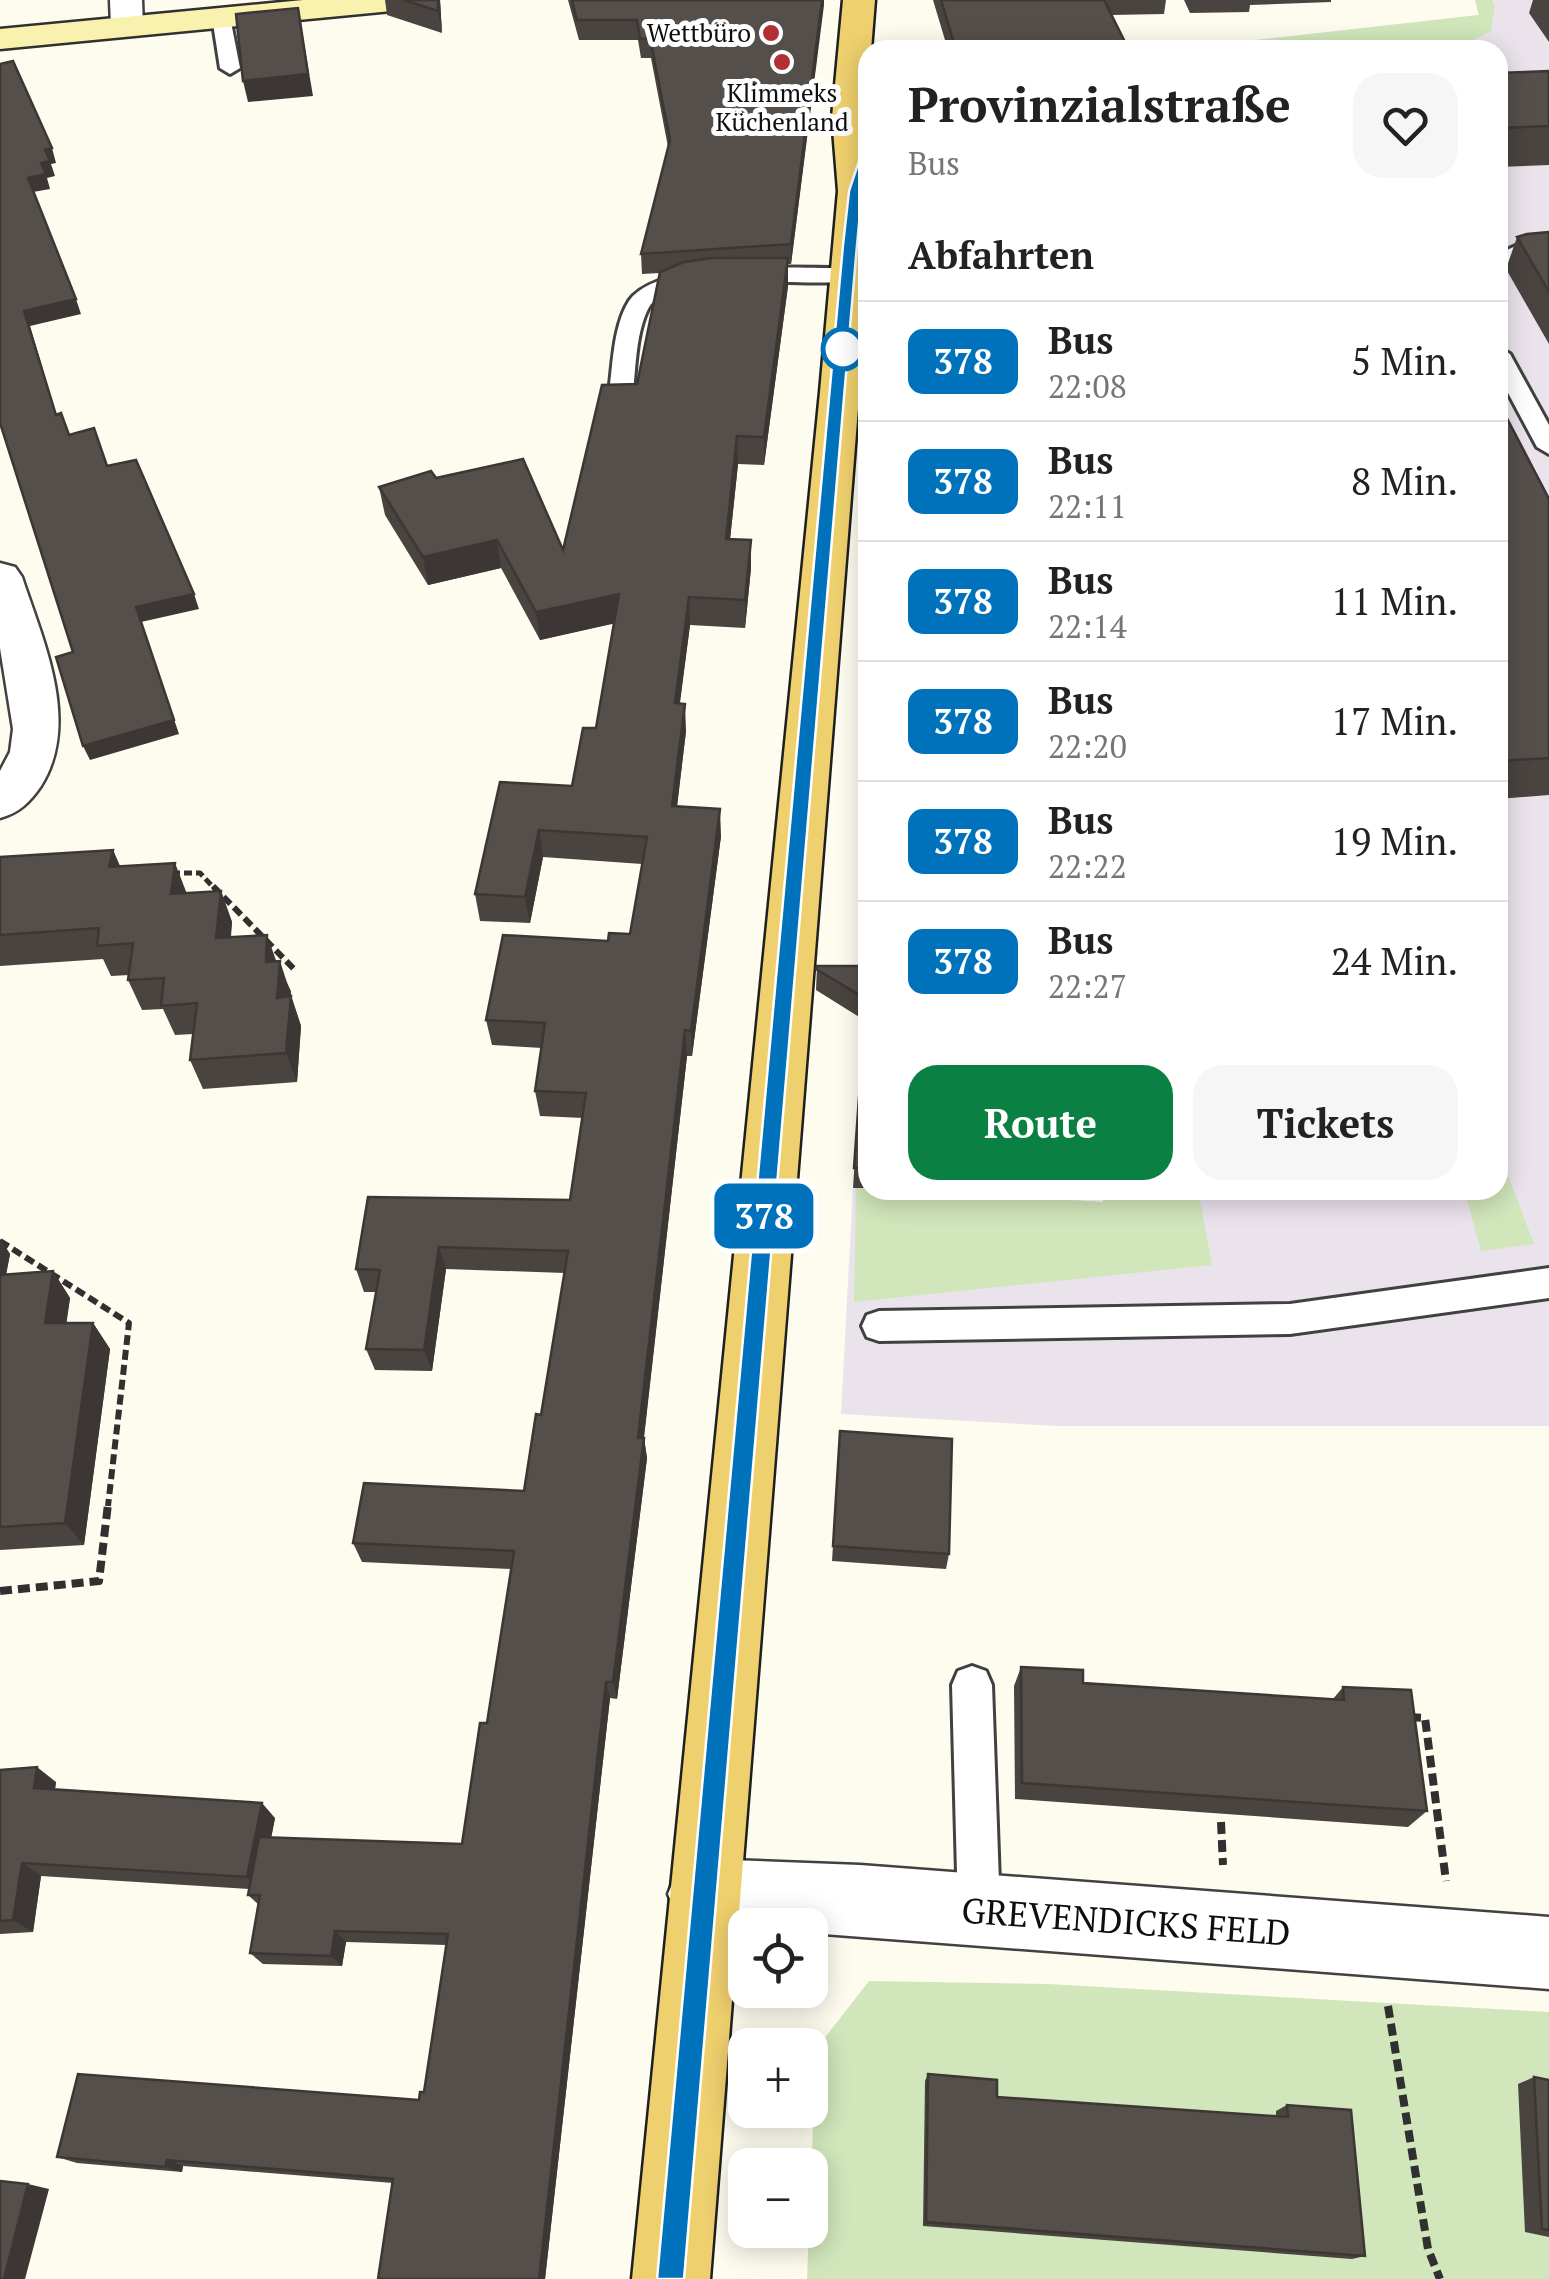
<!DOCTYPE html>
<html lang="de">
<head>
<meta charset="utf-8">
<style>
  :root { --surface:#fff; --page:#f6f6f6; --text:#222; --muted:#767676; --line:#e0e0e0; --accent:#0b8043 }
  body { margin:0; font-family:"PT Serif",serif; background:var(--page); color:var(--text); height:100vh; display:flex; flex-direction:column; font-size:38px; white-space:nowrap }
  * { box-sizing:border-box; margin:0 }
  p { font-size:32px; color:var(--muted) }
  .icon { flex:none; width:55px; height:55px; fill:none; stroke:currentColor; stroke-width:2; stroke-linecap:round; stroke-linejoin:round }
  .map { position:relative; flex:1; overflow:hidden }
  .panel { position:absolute; left:858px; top:40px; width:650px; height:1160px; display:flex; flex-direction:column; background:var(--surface); border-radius:30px; box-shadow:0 5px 25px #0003 }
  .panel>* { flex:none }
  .badge { padding:0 20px; border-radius:15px; font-size:35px; line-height:65px }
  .fabs { position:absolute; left:728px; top:1908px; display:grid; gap:20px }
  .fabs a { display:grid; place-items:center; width:100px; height:100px; border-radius:20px; background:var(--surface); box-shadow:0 5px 25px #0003; font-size:50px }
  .map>.badge { position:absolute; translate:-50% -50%; box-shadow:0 0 0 5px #fff }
  h2 { padding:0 50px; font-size:38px; line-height:90px }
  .round { display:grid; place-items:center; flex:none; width:105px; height:105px; border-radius:30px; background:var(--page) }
  .headline { display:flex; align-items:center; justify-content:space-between; height:170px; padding:0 50px }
  h1 { font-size:48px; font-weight:700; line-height:75px }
  .cta { display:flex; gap:20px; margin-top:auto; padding:20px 50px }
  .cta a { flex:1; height:115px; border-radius:30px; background:var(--accent); color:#fff; font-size:40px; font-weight:700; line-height:115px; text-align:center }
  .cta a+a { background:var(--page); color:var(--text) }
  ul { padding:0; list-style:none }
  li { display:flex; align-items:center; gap:30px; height:120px; padding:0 50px; border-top:2px solid var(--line) }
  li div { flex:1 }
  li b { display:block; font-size:38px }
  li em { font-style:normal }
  li .badge { min-width:110px; font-weight:700; text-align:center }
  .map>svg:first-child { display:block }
</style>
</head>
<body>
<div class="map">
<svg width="1549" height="2279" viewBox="0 0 1549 2279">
  <rect width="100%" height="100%" fill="#fefbef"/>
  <!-- industrial -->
  <polygon fill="#ebe3ec" points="1475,0 1549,0 1549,1426 1059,1426 841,1414 853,1188 1103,1202 1103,1190 1498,1190 1498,50 1168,50 1479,15"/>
  <!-- green -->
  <g fill="#d1e6bb">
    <polygon points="1475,0 1492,0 1495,6 1491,31 1454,50 1167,50 1479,15"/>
    <polygon points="1498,1149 1534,1244 1481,1251 1464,1190 1498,1190"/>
    <polygon points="856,1188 1103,1202 1103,1190 1198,1190 1212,1265 854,1302"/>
    <polygon points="869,1981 1048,1984 1549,2012 1549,2279 807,2279 816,2049"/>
  </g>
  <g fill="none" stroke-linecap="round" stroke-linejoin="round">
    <!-- service casing -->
    <g stroke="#414141" stroke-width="6">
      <g id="service">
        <polygon points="221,11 230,17 240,68 230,74 220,68 212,17"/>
        <polygon points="1549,241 1549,255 1523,258 1498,268 1498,254 1518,245"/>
        <path d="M 848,268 L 859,275 L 856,280 C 812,290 671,264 648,309 C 635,335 636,372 632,400 L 620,407 L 608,400 C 613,370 612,328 629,301 C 658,258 800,269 848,268 Z"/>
        <polygon points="1498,347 1510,354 1549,425 1549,454 1537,447 1498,374"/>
        <polygon points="1549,1268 1549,1298 1290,1334 879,1341 867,1337 862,1326 867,1315 879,1311 1290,1304"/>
        <polygon points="972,1666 986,1671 992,1685 1000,1911 994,1926 979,1932 964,1926 958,1911 952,1685 958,1671"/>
      </g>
    </g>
    <!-- minor casing -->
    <g stroke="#414141" stroke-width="5">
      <g id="minor">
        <polygon points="110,0 142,0 143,26 138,33 116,33 111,26"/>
        <path d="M 0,563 L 15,567 L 22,577 C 43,641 81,722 41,786 C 30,802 19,813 0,818 L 0,771 L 10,752 L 13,729 L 0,648 Z"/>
        <polygon points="703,1859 860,1865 1549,1917 1549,1989 810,1933 810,1925 745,1925 745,1931 703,1929 678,1919 668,1894 678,1869"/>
      </g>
    </g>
    <!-- secondary casing -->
    <g stroke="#303030" stroke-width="5">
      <polygon id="secondary" points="303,0 418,0 413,7 402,10 0,49 0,29"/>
    </g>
    <!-- primary casing -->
    <g stroke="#1f1f1f" stroke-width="5">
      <polygon id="primary" points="843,0 875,0 871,50 868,50 868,282 710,2279 632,2279 820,392 838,191 832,117"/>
    </g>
    <!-- path-far2 -->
    <polyline stroke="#303030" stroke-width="5" stroke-dasharray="8 4" stroke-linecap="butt" points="172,873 200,873 215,889"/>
    <!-- path-far1 -->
    <g stroke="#303030" stroke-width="6" stroke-dasharray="10 5" stroke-linecap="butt">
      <polyline points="213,886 295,970"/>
      <polyline points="0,1241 129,1323 108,1506"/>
    </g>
    <!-- path -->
    <g stroke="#303030" stroke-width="8" stroke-dasharray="12 6" stroke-linecap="butt">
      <polyline points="0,1591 99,1581 108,1504"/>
      <polyline points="1409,1717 1425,1718 1446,1881"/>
      <polyline points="1221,1822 1223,1865"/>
      <polyline points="1388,2006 1428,2249 1440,2279"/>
    </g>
    <!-- service -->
    <use href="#service" fill="#fff" fill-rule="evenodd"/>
    <!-- minor -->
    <use href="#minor" fill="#fff" fill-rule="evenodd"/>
    <!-- secondary -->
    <use href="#secondary" fill="#f9f2af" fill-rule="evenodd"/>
    <!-- primary -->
    <use href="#primary" fill="#efd06e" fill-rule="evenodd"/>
  </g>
  <!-- wall -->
  <g fill="#494440">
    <polygon points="385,0 440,0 442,33 387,15"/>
    <polygon points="568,0 824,0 791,264 788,264 788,286 764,465 738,464 730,540 751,568 745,628 690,625 680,703 686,731 677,806 721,836 692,1056 687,1056 644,1438 647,1458 617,1699 610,1698 545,2279 378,2279 393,2183 183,2166 182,2172 77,2163 57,2157 419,2100 424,2092 446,1945 346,1942 342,1966 263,1964 250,1953 258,1904 248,1895 249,1889 41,1876 33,1932 0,1934 0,1770 56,1782 55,1789 275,1818 271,1838 462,1844 487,1723 511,1569 362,1562 353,1543 524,1491 541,1415 565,1273 446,1269 432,1371 375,1370 366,1349 376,1292 364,1292 356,1269 570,1200 583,1118 540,1116 535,1091 542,1048 492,1045 486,1020 608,941 630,934 642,864 543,857 530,923 480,921 475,894 572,786 596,728 614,623 540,640 501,568 428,585 385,515 379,487 436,478 563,550 637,384 660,273 642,274 641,254 668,147 651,58 641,58 638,40 579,40"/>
    <polygon points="933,0 1166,0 1164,14 1111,15 1129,50 948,50"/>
    <polygon points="1184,0 1331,0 1331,2 1250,5 1249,12 1190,13"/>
    <polygon points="1533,0 1549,0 1549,42 1529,13"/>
    <polygon points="1549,71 1549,165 1498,167 1498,73"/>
    <polygon points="1505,214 1498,235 1498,215"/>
    <polygon points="1549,232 1549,344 1506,269 1517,237"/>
    <polygon points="1498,401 1549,499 1549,795 1498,799"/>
    <polygon points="113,850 120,866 187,893 221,891 232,922 231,937 277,962 291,991 291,996 301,1026 297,1082 203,1089 190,1060 193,1034 175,1035 163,1009 142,1010 128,980 129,975 111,976 103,959 0,966 0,857"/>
    <polygon points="817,966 868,966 868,1188 853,1188 864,1020 816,990"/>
    <polygon points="896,1190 958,1190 958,1193"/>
    <polygon points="0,1239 10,1254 6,1274 53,1271 70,1298 66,1323 93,1323 110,1349 84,1545 0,1550"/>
    <polygon points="840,1431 949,1554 946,1569 832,1561"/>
    <polygon points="1021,1667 1083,1683 1333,1699 1343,1687 1427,1811 1408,1827 1015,1799 1014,1686"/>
    <polygon points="928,2074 997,2097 1276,2117 1276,2111 1287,2105 1365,2256 1352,2259 923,2226 925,2081"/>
    <polygon points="1534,2077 1549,2080 1549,2237 1525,2232 1518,2084"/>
  </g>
  <!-- shaded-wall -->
  <g fill="#3c3734">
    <polygon points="438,0 440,0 442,33 438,11"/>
    <polygon points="822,0 824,0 824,5 791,264 791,244"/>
    <polygon points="298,8 313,96 248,102 243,81"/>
    <polygon points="52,148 56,163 51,164 55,176 47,178 50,189 33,192 28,178 41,163 45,150"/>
    <polygon points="788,258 788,286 764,465 764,437"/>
    <polygon points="76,299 81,314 30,326 61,430 24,311"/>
    <polygon points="737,436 738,464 727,567 726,539"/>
    <polygon points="497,540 501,568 428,585 423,557"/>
    <polygon points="751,540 751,568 745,628 745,600"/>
    <polygon points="194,594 199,609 141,622 179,734 90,760 83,746 136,607"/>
    <polygon points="619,594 621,622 540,640 536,612"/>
    <polygon points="689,597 690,625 676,730 675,703"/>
    <polygon points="685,704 686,731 674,832 672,806"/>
    <polygon points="720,809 721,836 692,1056 691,1031"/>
    <polygon points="539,830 543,857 530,923 525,897"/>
    <polygon points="113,850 126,881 109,867"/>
    <polygon points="175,863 187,894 171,894"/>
    <polygon points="221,891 232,922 227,968 216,938"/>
    <polygon points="267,935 278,966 266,962"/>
    <polygon points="280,961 301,1026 297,1082 286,1053 277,998"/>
    <polygon points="685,1030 687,1056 642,1453 644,1438 647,1458 617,1699 613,1682 638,1438"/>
    <polygon points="0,1239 10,1254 1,1302 0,1301"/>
    <polygon points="439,1247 446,1269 432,1371 424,1350"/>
    <polygon points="53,1271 70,1298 63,1348 45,1323"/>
    <polygon points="93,1323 110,1349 84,1545 65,1523"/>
    <polygon points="606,1682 610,1698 545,2279 539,2279"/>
    <polygon points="37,1767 56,1782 53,1803 34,1788"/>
    <polygon points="262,1803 275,1818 261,1890 247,1877"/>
    <polygon points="22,1863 41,1876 33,1932 13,1920"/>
    <polygon points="335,1931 346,1942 342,1966 331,1956"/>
    <polygon points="167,2160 183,2166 182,2172 165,2167"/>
    <polygon points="28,2184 49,2189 25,2279 4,2279"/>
  </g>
  <!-- building -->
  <g fill="#554f4b" stroke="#3c3734" stroke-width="2.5">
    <polygon points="404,0 438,0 438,11"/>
    <polygon points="572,0 822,0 791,244 641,254 670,140 650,38 640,39 637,20 577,20"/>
    <polygon points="941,0 1104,0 1129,50 956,50"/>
    <polygon points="298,8 308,74 243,81 236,14"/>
    <polygon points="13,61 52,148 45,150 50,161 41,163 46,174 28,178 76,299 24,311 56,415 61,413 69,435 94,428 107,466 136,460 194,594 136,607 174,720 83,746 56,657 73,652 0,423 0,64"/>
    <polygon points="1549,71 1549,126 1498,128 1498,73"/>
    <polygon points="1498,202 1505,214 1498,215"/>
    <polygon points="1549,232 1549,292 1517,237 1527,234"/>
    <polygon points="712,258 788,258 764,437 737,436 726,539 751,540 745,600 689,597 675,703 685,704 672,806 720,809 691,1031 685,1030 638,1438 644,1438 613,1682 606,1682 539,2279 378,2279 393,2179 167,2160 165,2167 57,2157 78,2074 419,2100 420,2092 424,2092 448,1934 335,1931 331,1956 250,1953 260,1895 248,1895 259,1837 462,1844 480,1723 487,1723 514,1551 353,1543 364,1483 524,1491 536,1414 541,1415 568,1251 439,1247 424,1350 366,1349 380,1270 356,1269 368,1197 570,1200 586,1093 535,1091 545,1023 486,1020 503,935 608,941 609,933 630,934 647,837 539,830 525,897 475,894 500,782 572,786 583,728 596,728 619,594 536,612 497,540 423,557 379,487 431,471 436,478 523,459 563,550 602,385 637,384 660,272 684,262"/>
    <polygon points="1498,401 1549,499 1549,758 1498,761"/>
    <polygon points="113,850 109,867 175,863 171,894 221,891 216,938 267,935 266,962 280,961 277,998 291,996 286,1053 190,1060 197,1003 161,1006 164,978 128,980 133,943 97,946 99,928 0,935 0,857"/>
    <polygon points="817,966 868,966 868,1169 854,1168 866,999 816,969"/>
    <polygon points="53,1271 45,1323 93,1323 65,1523 0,1527 0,1275"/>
    <polygon points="840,1431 952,1439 949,1554 833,1546"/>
    <polygon points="1021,1667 1083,1670 1083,1683 1344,1700 1343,1687 1411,1690 1427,1811 1022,1783"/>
    <polygon points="37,1767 34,1788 262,1803 247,1877 22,1863 13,1920 0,1921 0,1770"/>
    <polygon points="928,2074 997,2080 997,2097 1288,2117 1287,2105 1351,2110 1365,2256 926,2222"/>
    <polygon points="1534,2077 1549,2080 1549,2230 1542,2229"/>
    <polygon points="0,2181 28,2184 4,2279 0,2279"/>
  </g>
  <!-- line -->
  <polygon fill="#0072bc" stroke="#fff" stroke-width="2.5" points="868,151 874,155 862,191 857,245 684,2279 657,2279 843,245 849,191 861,155"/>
  <!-- markers -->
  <g fill="#b42f34" stroke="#fff" stroke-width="4">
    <circle cx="771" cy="33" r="10"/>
    <circle cx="782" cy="62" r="10"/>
  </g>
  <circle fill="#fff" stroke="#0072bc" stroke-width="5" cx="843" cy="349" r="20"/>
  <g text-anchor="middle" stroke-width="10" stroke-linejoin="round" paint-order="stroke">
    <!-- far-poi labels -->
    <g font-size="25" fill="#0e0e0e" stroke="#fff" text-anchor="end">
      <text x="751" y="42">Wettbüro</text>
      <text x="782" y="102" text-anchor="middle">Klimmeks<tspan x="782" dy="29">Küchenland</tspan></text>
    </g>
    <!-- near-street labels -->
    <g font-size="35" fill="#0e0e0e" stroke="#fff">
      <text transform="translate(1126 1922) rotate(4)" y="12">GREVENDICKS FELD</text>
    </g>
  </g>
</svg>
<div class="fabs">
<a><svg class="icon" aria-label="locate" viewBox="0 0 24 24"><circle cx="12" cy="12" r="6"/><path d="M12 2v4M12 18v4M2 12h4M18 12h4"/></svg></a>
<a>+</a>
<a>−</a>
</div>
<b class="badge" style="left:764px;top:1216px;background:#0072bc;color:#fff">378</b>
<section class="panel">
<div class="headline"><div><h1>Provinzialstraße</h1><p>Bus</p></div><a class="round"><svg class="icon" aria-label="heart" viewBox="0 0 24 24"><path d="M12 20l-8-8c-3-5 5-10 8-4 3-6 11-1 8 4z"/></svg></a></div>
<h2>Abfahrten</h2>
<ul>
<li><span class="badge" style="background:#0072bc;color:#fff">378</span><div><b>Bus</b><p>22:08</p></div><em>5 Min.</em></li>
<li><span class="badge" style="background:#0072bc;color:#fff">378</span><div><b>Bus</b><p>22:11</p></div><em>8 Min.</em></li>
<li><span class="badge" style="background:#0072bc;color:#fff">378</span><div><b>Bus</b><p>22:14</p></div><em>11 Min.</em></li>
<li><span class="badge" style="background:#0072bc;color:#fff">378</span><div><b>Bus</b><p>22:20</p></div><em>17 Min.</em></li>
<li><span class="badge" style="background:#0072bc;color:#fff">378</span><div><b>Bus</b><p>22:22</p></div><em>19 Min.</em></li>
<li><span class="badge" style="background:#0072bc;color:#fff">378</span><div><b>Bus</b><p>22:27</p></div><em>24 Min.</em></li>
</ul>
<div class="cta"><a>Route</a><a>Tickets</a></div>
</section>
</div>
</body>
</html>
